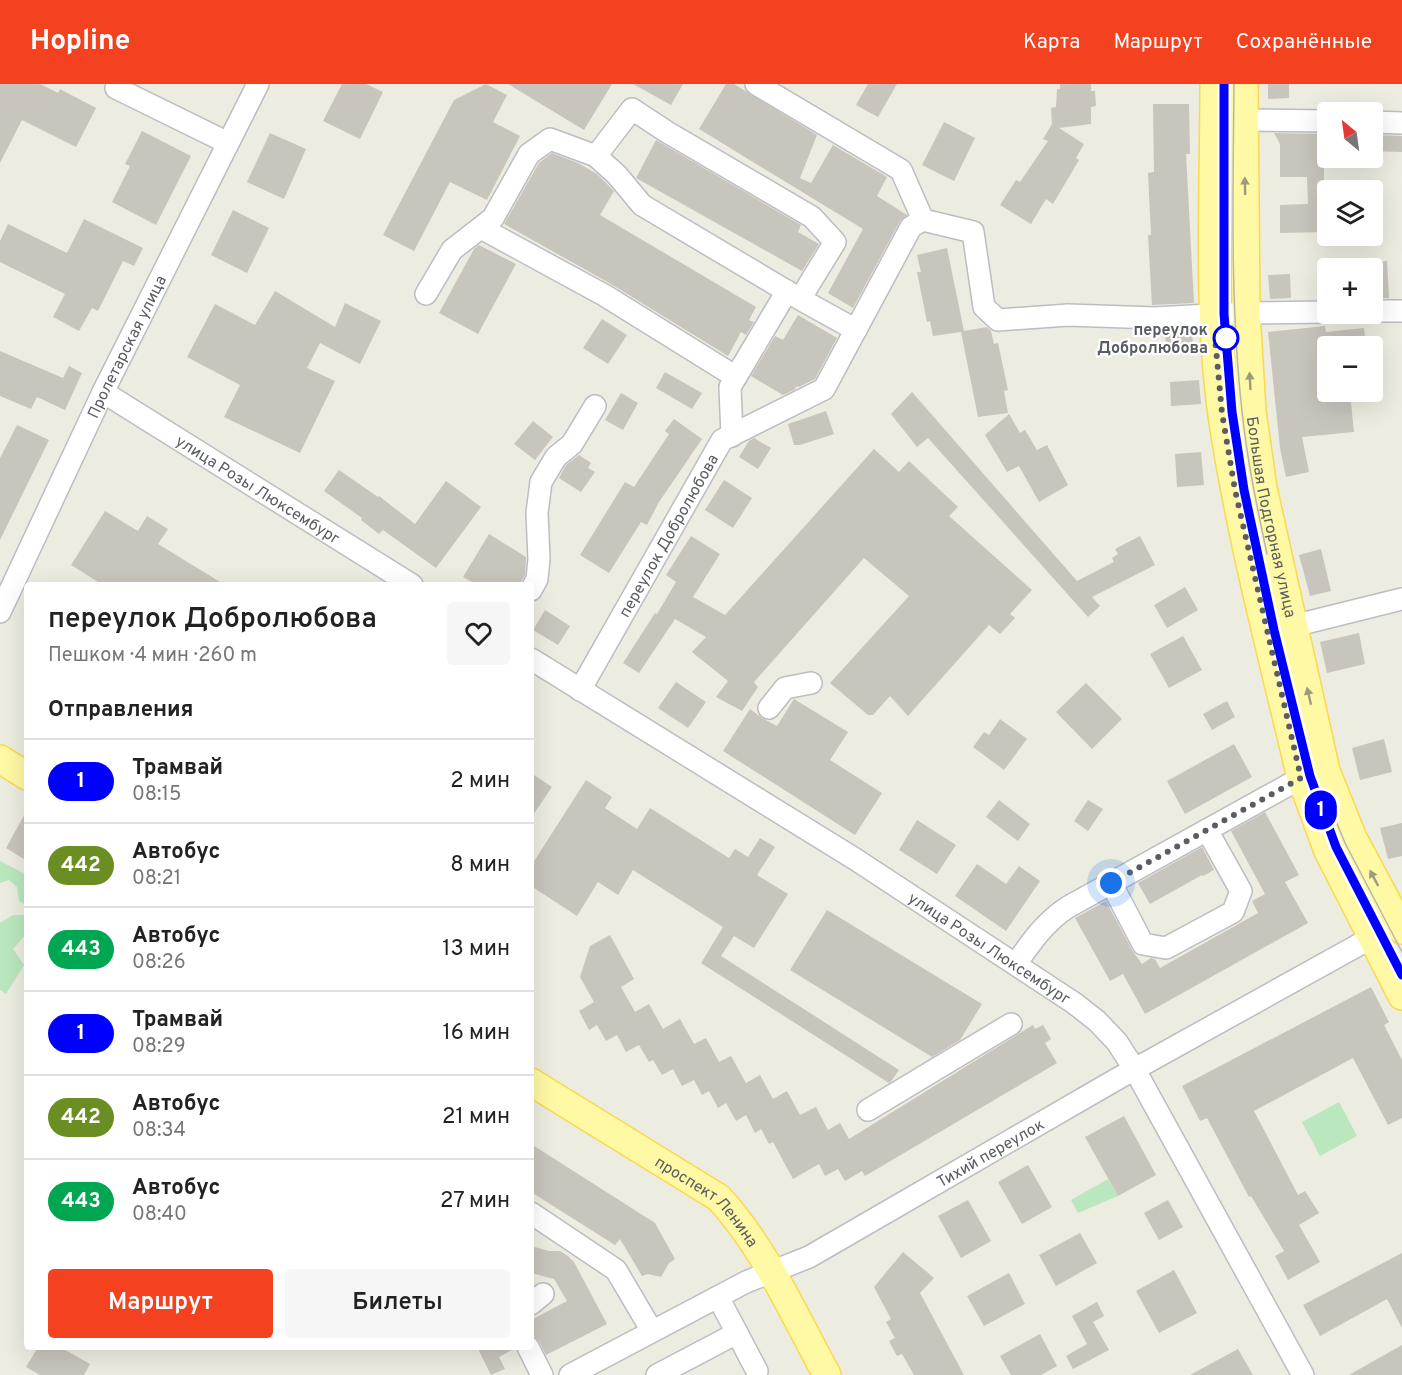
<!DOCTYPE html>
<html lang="ru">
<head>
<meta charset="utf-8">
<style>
  :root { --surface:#fff; --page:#f6f6f6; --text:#222; --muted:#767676; --line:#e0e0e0; --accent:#f4411f }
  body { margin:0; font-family:Overpass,sans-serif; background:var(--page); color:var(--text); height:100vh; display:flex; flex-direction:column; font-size:22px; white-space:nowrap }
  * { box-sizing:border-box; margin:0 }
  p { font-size:20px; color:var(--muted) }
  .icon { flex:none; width:33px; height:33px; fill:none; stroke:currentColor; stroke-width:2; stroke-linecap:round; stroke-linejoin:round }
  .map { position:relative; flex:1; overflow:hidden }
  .drawer { position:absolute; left:24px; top:498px; width:510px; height:768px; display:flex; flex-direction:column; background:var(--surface); border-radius:6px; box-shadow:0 6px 24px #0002 }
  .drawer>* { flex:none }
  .badge { padding:0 12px; border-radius:20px; font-size:21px; line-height:39px }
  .needle { width:39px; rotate:331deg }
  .tools { position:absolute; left:1317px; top:18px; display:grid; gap:12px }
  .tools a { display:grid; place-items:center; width:66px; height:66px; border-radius:6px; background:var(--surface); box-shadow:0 6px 24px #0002; font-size:30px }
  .you { position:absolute; width:30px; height:30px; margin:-15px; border:4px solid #fff; border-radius:50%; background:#1a73e8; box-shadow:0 0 0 9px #1a73e833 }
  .map>.badge { position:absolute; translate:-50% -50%; box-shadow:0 0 0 3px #fff }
  h2 { padding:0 24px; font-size:22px; line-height:54px }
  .round { display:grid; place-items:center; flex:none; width:63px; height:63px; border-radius:6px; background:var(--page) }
  .head { display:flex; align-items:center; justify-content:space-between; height:102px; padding:0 24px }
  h1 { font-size:28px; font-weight:600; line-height:45px }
  .cta { display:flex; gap:12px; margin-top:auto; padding:12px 24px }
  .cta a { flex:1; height:69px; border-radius:6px; background:var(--accent); color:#fff; font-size:24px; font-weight:600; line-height:69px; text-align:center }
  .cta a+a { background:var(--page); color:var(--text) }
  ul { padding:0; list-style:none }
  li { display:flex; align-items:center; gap:18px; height:84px; padding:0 24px; border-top:2px solid var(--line) }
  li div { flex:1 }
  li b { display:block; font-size:22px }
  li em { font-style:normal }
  li .badge { min-width:66px; font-weight:700; text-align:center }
  header { display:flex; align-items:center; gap:36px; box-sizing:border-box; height:84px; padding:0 30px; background:var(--accent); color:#fff }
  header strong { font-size:28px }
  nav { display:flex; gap:33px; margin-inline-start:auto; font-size:21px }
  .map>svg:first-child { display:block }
</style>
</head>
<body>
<header>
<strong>Hopline</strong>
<nav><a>Карта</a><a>Маршрут</a><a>Сохранённые</a></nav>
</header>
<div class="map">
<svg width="1402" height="1291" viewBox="0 0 1402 1291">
  <rect width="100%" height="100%" fill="#edece0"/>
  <!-- green -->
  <g fill="#bae7be">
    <polygon points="0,777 27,791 27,822 19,817 17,803 9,796 0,799"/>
    <polygon points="13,831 25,831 27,836 27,849 13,865 24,881 6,910 0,906 0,839"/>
    <polygon points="1339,1018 1357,1052 1320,1072 1302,1038"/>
    <polygon points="1108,1095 1118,1112 1078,1129 1071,1116"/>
  </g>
  <!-- building -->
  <g fill="#c8c5bd">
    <polygon points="0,0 40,0 58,9 60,5 96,24 76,63 22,36 0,79"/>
    <polygon points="342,0 366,0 383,8 360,55 323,37"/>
    <polygon points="486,0 507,11 493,38 520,52 487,116 450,98 414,167 383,151 454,16"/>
    <polygon points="508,0 612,0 584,46"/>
    <polygon points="633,0 683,0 671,21"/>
    <polygon points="726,0 734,0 817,51 800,94 811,99 833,61 887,93 877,112 907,131 900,137 853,224 828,209 863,145 699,45"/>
    <polygon points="868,0 897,0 878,33 856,21"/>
    <polygon points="1060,0 1091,0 1091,7 1095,7 1096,22 1091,23 1091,40 1059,44 1084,60 1076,74 1079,76 1053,120 1046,115 1031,140 1000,121 1016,96 1020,98 1048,57 1043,55 1052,40 1051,24 1056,23 1057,5 1060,5"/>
    <polygon points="1268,0 1289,0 1289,14 1268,15"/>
    <polygon points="1153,20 1189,20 1190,70 1186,70 1194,219 1152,221 1148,151 1151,151 1148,89 1154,88"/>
    <polygon points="944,38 975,54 954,97 922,81"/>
    <polygon points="142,47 191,72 156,141 112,118 130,82 125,80"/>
    <polygon points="270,49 306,65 284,115 247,98"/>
    <polygon points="1274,49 1324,50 1324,101 1328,101 1328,148 1280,149 1280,121 1308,120 1307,93 1280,93 1280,60"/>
    <polygon points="1372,51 1402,52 1402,68 1372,67"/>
    <polygon points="656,56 801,141 798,148 819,160 802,187 636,94"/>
    <polygon points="552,69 578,79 597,90 614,107 600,131 756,223 749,236 754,238 746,251 741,248 728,272 611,200 504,140 539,79"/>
    <polygon points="233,126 269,144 247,189 211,171"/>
    <polygon points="84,135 143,164 134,182 123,177 98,227 92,224 79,247 53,233 65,210 0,178 0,157 8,140 67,169"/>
    <polygon points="479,161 516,180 478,250 439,229 474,165"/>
    <polygon points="947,164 964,247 987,243 991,247 994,260 998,259 1008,306 1004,307 1008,329 978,333 961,248 933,252 930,237 927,238 917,188 921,188 917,171"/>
    <polygon points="1387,177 1389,214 1372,214 1372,178"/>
    <polygon points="1290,190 1291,214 1270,215 1268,191"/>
    <polygon points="275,207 335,243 345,219 381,237 360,280 320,259 307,284 335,297 300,369 224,333 240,301 187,273 215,220 255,241"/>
    <polygon points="798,231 837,254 815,295 799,303 797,302 794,306 783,311 751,292 775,252 783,256"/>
    <polygon points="602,235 627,251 608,280 583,264"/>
    <polygon points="1325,242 1326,248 1364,244 1366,262 1328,262 1328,308 1332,308 1332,311 1350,309 1354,348 1302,353 1309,388 1286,393 1280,364 1268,248"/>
    <polygon points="1192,245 1193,262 1166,264 1165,246"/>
    <polygon points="0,267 63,294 69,282 82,289 65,326 37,313 31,325 0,312"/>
    <polygon points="665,288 702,309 692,325 656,304"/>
    <polygon points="1199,296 1201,320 1171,322 1170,298"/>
    <polygon points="912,308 1077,497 1114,478 1112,474 1118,470 1115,465 1140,452 1155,481 1092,513 1100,522 1088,533 928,354 917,363 891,330"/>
    <polygon points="621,309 638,319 623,346 605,336"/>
    <polygon points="826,327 834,350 800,361 794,361 788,340"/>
    <polygon points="1009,330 1020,349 1025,346 1037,366 1047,361 1068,401 1039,418 1019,382 1007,388 985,351"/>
    <polygon points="674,335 702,355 659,418 647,441 641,438 609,489 580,471 625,398 634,403 669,350 665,347"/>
    <polygon points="533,337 553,353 535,376 514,360"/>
    <polygon points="17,341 49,356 0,456 0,374"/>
    <polygon points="754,354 771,364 758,385 739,373 749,357"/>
    <polygon points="874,365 899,388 909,377 958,423 949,432 1032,506 1010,530 1015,534 1000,550 989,541 908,632 890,612 873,631 868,631 830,599 909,512 864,474 754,598 758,603 742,627 716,613 728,597 692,568 706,553 675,535 639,589 623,579 655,529 657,530 676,498 666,491 691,452 720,470 693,513 725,531"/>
    <polygon points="1201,368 1204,401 1177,403 1175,370"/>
    <polygon points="579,371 591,379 588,384 595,388 581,408 559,394 566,381"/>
    <polygon points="339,386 378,413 379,412 415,440 446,397 481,423 436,484 383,446 379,450 361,436 362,434 324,407"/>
    <polygon points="724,396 752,414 733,444 705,426"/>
    <polygon points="105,427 138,447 147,432 168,445 158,460 225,501 103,501 71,481"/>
    <polygon points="489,450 526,473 525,491 519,501 477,501 463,493"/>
    <polygon points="1321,465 1331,507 1310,512 1299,471"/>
    <polygon points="1185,503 1198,526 1167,544 1154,521"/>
    <polygon points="545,526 570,542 558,561 533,546"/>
    <polygon points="1359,549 1365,580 1327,589 1320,558"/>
    <polygon points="1183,552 1202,586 1169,604 1150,570"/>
    <polygon points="676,598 706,618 688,644 658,624"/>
    <polygon points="1086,599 1122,635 1092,665 1056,628"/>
    <polygon points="794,615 848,648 830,676 882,709 855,751 723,667 750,625 762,634 777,642"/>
    <polygon points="1227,617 1235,633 1212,646 1203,630"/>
    <polygon points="1000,635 1027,655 1004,686 973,663 984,648 989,651"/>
    <polygon points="1384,655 1392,688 1360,696 1352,664"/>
    <polygon points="1234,660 1252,693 1185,730 1167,697"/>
    <polygon points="531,689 552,703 531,734"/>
    <polygon points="586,696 612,713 605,724 637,745 650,724 729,774 735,765 748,773 760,754 775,763 757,791 788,810 754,864 734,852 721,872 899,986 892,996 889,999 701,879 723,843 633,786 618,811 598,798 577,832 531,802 531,782"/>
    <polygon points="999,716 1030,740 1018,757 986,733"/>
    <polygon points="1088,716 1103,725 1088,747 1074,737"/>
    <polygon points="27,726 27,777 6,764"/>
    <polygon points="1265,728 1299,791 1285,798 1308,839 1145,930 1123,890 1110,897 1075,834 1106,817 1132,866 1142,880 1151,874 1155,875 1160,884 1258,829 1252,817 1265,810 1231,747"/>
    <polygon points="917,736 956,761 937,790 899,766"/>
    <polygon points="1402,739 1402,772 1388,775 1380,744"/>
    <polygon points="1202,763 1214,786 1203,792 1202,791 1150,820 1138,799"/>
    <polygon points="977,780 1006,800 1019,782 1040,797 1006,847 955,812"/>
    <polygon points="827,826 982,920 960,956 932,973 790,886"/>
    <polygon points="610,851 634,895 621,903 635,928 649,920 663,945 680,935 694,960 706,954 719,978 731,972 746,999 760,991 773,1015 787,1007 800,1031 816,1023 828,1046 840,1039 849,1055 1033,941 1035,945 1043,941 1051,955 1045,959 1057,979 865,1092 862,1087 845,1097 838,1085 825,1092 819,1080 793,1095 773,1058 769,1060 761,1045 755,1049 746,1031 736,1037 726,1019 718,1024 709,1007 702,1011 694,996 682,1002 673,985 662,991 653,976 649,978 639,961 626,968 617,951 606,957 597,941 589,946 579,927 594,918 580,893 590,862"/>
    <polygon points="1371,903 1389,938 1384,941 1402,976 1402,1034 1388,1041 1353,974 1254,1027 1298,1111 1305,1107 1319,1129 1299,1141 1320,1178 1288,1196 1275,1172 1284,1167 1251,1112 1249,1113 1207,1034 1200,1037 1182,1002"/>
    <polygon points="1124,1032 1156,1091 1118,1112 1085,1053"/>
    <polygon points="531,1060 655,1139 675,1175 669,1179 661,1193 648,1190 642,1192 620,1155 615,1161 531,1108"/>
    <polygon points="1028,1081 1052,1123 1022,1140 998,1098"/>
    <polygon points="968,1116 991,1157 961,1174 938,1132"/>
    <polygon points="1168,1116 1183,1143 1159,1156 1144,1129"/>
    <polygon points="1080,1149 1097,1179 1056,1202 1039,1171"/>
    <polygon points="531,1162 549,1167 560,1167 568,1172 574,1178 607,1240 546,1271 539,1257 531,1249 531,1236 567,1217 554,1195 531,1189"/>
    <polygon points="903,1168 934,1194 920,1209 964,1291 914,1291 902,1270 897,1272 889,1257 895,1254 886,1238 891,1235 874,1203"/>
    <polygon points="1402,1169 1402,1244 1387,1215 1320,1252 1303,1221"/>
    <polygon points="1174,1186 1197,1229 1159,1249 1136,1207"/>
    <polygon points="1009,1189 1025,1220 984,1242 967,1212"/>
    <polygon points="1097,1218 1104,1232 1093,1238 1109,1266 1073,1285 1066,1272 1087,1260 1072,1232"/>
    <polygon points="1040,1250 1057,1282 1041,1291 1011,1291 1000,1272"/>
    <polygon points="1402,1261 1402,1291 1349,1291"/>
    <polygon points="38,1263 60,1263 90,1280 84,1291 40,1291 26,1283"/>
    <polygon points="477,1263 515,1263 516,1264 499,1273 505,1285 491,1291"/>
    <polygon points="1238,1265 1253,1291 1190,1291"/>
  </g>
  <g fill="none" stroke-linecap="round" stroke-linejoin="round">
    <!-- minor casing -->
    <g stroke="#bbbdc3" stroke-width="24">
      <g id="minor">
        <polyline points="756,0 901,86 923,136"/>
        <polyline points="116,4 228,59"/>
        <polyline points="1244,36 1328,37"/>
        <polyline points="1372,38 1402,39"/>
        <polyline points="481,144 604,211 736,293"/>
        <polyline points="426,210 452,166 493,134 529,70 550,55 596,72"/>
        <polyline points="800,215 642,121 617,91 596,72 632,25 667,48 812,133 835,158 800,215 856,246"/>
        <polyline points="1372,227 1402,227"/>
        <path id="s1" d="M 103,308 L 412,501"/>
        <polyline points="732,352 730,303 787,207"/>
        <polyline points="531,506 537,495 539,475 537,429 541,398 556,373 572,360 595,322"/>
        <path id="s2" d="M 0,528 L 103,308 L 258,0"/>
        <polyline points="1293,542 1402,515"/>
        <path id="s3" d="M 531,575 L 855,775 L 1074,919 L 1097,937 L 1117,958 L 1135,986 L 1303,1291"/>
        <path id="s4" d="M 580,606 L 722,356 L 824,305 L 911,143 L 923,136 L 973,148 L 984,223 L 998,236 L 1068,231 L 1155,234 L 1246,229 L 1328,228"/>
        <polyline points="769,624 785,604 811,599"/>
        <polyline points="1111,799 1143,860 1166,864 1233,828 1241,807 1207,746"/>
        <path d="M 1016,880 C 1031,858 1045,838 1068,823 L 1301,694"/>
        <polyline points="868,1026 1011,940"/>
        <polyline points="531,1129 616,1186 652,1247"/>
        <polyline points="718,1213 757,1287"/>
        <polyline points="531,1220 543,1210"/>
        <polyline points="528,1263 542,1291"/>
        <path id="s5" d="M 570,1291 L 746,1198 L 809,1173 L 1117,995 L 1371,854 L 1402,835"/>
        <polyline points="657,1291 737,1249"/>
      </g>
    </g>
    <!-- major casing -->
    <g stroke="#fbd84c" stroke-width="30">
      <g id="major">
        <path d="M 1214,0 C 1214,110 1207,222 1222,331 C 1240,453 1273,574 1301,694 L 1328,767 L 1402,912"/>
        <path id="s6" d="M 1244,0 L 1246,229 L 1252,327 L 1263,404 L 1326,687 L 1353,754 L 1402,846"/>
        <polyline points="0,675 27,692"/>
        <path id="s7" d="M 531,998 L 719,1114 C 765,1164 794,1231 827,1291"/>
      </g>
    </g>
    <!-- minor -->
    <use href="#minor" stroke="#fff" stroke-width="21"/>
    <!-- major -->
    <use href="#major" stroke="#fff8a4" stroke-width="27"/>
    <!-- tram -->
    <g stroke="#b4b5b6" stroke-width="1.5">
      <polyline points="1224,0 1224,230 1232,328 1244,406 1274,546 1310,692 1336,763 1402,891"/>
      <path d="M 1234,0 C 1233,107 1230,220 1242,327 C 1247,375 1257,423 1267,470"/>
      <polyline points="1327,715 1345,759 1402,868"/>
    </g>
  </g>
  <!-- one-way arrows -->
  <defs><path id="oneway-solid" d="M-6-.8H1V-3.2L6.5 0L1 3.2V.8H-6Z" transform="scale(1.5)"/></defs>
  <g fill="#9b9b7d">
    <use href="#oneway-solid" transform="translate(1245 102) rotate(-91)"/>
    <use href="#oneway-solid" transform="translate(1250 297) rotate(-93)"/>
    <use href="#oneway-solid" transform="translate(1309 612) rotate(-103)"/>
    <use href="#oneway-solid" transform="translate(1374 794) rotate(-118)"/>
  </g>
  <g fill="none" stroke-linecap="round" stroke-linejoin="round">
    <!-- line casing -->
    <g stroke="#fff" stroke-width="14">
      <polyline id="line" points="1224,0 1224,230 1232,328 1244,406 1274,546 1310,692 1336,763 1402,891"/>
    </g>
    <!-- line -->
    <use href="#line" stroke="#00f" stroke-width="9"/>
    <!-- walk -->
    <polyline stroke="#595d63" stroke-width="6" stroke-dasharray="0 10.8" points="1111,799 1301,694 1235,406 1222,329 1215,254 1226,254"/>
  </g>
  <!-- markers -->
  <circle fill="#fff" stroke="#00f" stroke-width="3" cx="1226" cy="254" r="12"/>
  <g text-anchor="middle" stroke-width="4.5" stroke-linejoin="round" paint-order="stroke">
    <!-- stop labels -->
    <g font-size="16" font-weight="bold" fill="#595d63" stroke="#fff" text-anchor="end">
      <text x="1208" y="251">переулок<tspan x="1208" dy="18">Добролюбова</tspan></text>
    </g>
    <!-- street labels -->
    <g font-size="16" fill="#595d63" stroke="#fff">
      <text dy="6" stroke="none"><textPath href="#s2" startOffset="294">Пролетарская улица</textPath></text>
      <text dy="6" stroke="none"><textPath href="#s1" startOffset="183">улица Розы Люксембург</textPath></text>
      <text dy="6" stroke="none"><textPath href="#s6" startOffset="435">Большая Подгорная улица</textPath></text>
      <text dy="6" stroke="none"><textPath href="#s4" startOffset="178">переулок Добролюбова</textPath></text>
      <text dy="6" stroke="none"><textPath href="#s3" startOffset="542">улица Розы Люксембург</textPath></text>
      <text dy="6" stroke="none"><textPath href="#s5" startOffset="476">Тихий переулок</textPath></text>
      <text dy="6" stroke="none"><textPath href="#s7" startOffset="214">проспект Ленина</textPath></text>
    </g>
  </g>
</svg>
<div class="tools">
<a><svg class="needle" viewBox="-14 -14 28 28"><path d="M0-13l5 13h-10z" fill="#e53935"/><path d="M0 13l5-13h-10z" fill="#767676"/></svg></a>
<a><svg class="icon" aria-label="layers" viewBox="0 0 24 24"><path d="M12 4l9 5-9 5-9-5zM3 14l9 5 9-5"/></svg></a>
<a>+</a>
<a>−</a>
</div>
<div class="you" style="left:1111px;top:799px"></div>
<b class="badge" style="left:1321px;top:726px;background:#00f;color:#fff">1</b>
<section class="drawer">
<div class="head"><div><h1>переулок Добролюбова</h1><p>Пешком · 4 мин · 260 m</p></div><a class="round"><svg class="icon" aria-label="heart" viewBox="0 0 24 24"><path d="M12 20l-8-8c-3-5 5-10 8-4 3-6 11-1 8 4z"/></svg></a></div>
<h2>Отправления</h2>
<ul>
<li><span class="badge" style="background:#00f;color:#fff">1</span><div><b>Трамвай</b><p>08:15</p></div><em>2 мин</em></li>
<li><span class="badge" style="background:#6b8e23;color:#fff">442</span><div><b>Автобус</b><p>08:21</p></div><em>8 мин</em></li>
<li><span class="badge" style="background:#00a651;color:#fff">443</span><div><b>Автобус</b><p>08:26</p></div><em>13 мин</em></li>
<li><span class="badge" style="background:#00f;color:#fff">1</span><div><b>Трамвай</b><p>08:29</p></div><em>16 мин</em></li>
<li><span class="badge" style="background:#6b8e23;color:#fff">442</span><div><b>Автобус</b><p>08:34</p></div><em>21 мин</em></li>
<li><span class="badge" style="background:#00a651;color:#fff">443</span><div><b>Автобус</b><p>08:40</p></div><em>27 мин</em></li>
</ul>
<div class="cta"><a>Маршрут</a><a>Билеты</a></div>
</section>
</div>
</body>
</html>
